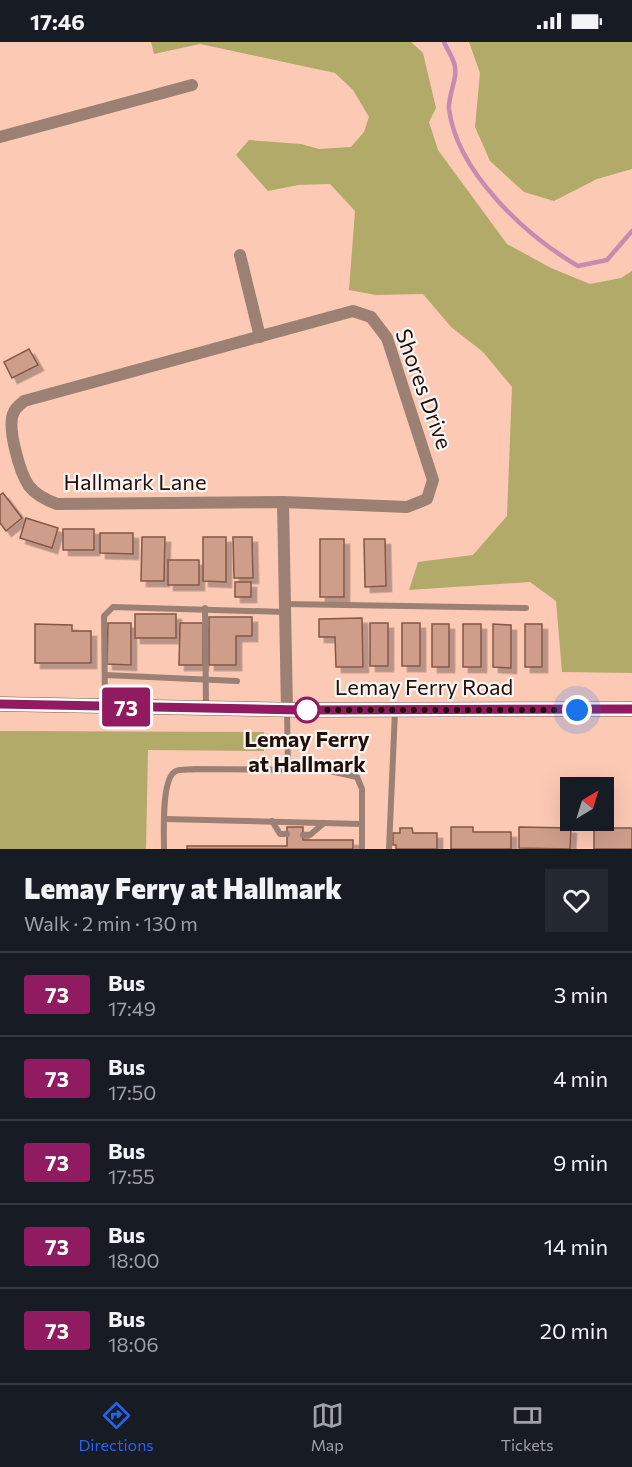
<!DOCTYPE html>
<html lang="en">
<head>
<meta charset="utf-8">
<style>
  :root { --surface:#171b24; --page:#242831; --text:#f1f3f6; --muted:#9ea1a6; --line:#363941; --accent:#2563eb }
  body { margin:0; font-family:Commissioner,sans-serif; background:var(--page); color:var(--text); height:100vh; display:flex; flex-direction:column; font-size:22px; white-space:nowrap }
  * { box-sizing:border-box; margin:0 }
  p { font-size:20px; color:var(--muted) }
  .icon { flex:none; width:33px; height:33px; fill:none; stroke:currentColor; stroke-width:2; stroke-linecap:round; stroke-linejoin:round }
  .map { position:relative; height:807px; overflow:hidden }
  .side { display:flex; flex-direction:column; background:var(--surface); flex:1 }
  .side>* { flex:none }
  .badge { padding:0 12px; border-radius:4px; font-size:21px; line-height:39px }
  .needle { width:39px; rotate:38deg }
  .fabs { position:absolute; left:560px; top:735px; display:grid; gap:12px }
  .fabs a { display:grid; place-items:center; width:54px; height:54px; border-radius:0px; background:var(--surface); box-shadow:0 6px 24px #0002; font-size:30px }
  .you { position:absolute; width:30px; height:30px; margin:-15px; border:4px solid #fff; border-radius:50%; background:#1a73e8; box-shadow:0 0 0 9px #1a73e833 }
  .map>.badge { position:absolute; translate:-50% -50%; box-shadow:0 0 0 3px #fff }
  .round { display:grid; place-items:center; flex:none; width:63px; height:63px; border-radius:0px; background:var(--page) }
  .overview { display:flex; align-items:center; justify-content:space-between; height:102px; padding:0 24px }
  h1 { font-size:28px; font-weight:800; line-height:45px }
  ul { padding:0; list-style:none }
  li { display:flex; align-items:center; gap:18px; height:84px; padding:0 24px; border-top:2px solid var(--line) }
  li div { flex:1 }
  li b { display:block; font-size:22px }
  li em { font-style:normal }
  li .badge { min-width:66px; font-weight:700; text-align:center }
  .status { display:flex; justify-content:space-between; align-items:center; height:42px; padding:0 30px; background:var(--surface); direction:ltr }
  .status svg { height:16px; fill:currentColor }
  .tabs { display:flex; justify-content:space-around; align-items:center; height:84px; border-top:2px solid var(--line); background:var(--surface); font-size:16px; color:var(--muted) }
  .tabs a { display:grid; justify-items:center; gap:3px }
  .tabs .on { color:var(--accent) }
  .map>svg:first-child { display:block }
</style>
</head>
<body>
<div class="status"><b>17:46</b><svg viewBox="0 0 49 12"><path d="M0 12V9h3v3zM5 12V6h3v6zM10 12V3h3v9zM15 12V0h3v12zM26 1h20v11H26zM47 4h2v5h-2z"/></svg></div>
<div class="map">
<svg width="632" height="807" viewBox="0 0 632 807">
  <defs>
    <filter id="shadow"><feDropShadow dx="5.5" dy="5.5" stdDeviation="0" flood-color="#0004"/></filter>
  </defs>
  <rect width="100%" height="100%" fill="#fcc9b5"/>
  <!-- green -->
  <g fill="#b1aa68">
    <polygon points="151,0 411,0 423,11 436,66 429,80 438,108 507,202 551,226 590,242 621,236 632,229 632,631 562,630 556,559 530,540 409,548 418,520 473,513 507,474 512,345 483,310 451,285 423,252 376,253 349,248 355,169 330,142 298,143 268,149 236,113 249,98 301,102 319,107 351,105 364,90 369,75 353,48 335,31 200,2 154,12"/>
    <polygon points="469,0 632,0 632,127 597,137 554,159 524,150 490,119 475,85 480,31"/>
    <polygon points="0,689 264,690 264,709 148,708 146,807 0,807"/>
  </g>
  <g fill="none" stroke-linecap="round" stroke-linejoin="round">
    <!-- stream -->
    <path stroke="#c88bb0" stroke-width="4.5" d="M 444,0 C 447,7 452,14 454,21 C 459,35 448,52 449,67 C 457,130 525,193 578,224 L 607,218 L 632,189"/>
  </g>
  <!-- building -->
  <g fill="#cf9e8b" stroke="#835745" stroke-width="1.5" filter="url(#shadow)">
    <polygon points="29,307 38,323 12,336 4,320"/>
    <polygon points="3,451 22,476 6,489 0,481 0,453"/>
    <polygon points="26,476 58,486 52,506 20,496"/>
    <rect x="63" y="487" width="31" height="21"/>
    <polygon points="100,491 133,491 133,512 100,511"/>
    <polygon points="142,495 165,495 164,539 141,539"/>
    <polygon points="203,495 226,495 226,540 203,539"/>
    <polygon points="233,495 252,495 253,536 234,536"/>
    <rect x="320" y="497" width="24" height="58"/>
    <polygon points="364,497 385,497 386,544 365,545"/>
    <rect x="168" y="518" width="31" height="25"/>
    <rect x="235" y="540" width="16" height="15"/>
    <rect x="135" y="572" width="41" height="24"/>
    <polygon points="209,575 252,575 252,594 236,594 236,623 209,623"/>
    <polygon points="362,576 363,625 336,625 335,595 319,595 319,577"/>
    <polygon points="108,581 131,581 131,623 107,622"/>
    <polygon points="180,581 203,581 203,623 179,623"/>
    <rect x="370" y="581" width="18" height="43"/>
    <rect x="402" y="581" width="18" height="43"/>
    <polygon points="35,582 72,583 72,589 91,589 91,621 35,621"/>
    <rect x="432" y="582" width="17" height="43"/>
    <rect x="463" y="582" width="18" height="43"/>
    <polygon points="493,582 511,583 511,626 493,625"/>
    <rect x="525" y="582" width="17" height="43"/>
    <polygon points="287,785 303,785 303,798 353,798 353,807 187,807 187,804 287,804"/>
    <polygon points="451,785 473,785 473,790 511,790 511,807 451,807"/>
    <polygon points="519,785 571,786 570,807 519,806"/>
    <polygon points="400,786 412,786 413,791 437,791 437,807 396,807 396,803 393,803 393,791 400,791"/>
    <rect x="594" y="786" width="38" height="21"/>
  </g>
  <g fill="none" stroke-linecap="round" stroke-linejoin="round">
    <!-- service -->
    <g stroke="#9d8074" stroke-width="6">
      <polyline points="285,562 526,566"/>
      <polyline points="205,566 206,666"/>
      <polyline points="105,633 237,639"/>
      <polyline points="105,662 104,574 113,565 285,570"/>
      <polyline points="287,668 288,728"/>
      <polyline points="165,777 362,782"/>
      <polyline points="272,779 280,792 287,792"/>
      <polyline points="303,793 310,793 324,781"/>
      <path d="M 164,807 C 164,792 161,735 176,729 C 181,727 190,728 195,727 L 325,728 L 357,735 L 362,747 L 362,807"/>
      <polyline points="389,807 395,669"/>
    </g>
    <!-- minor -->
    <g stroke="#9d8074" stroke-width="12">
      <polyline points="0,95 192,43"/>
      <polyline points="240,213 260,295"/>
      <path d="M 353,269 L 371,275 L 387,296 L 433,438 L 427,457 L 407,465 L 283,460 L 57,462 C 46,458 36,453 29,444 C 20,431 6,384 14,370 C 15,366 21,362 24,359 Z"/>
      <polyline points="283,460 287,668"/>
    </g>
    <!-- secondary -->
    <polyline stroke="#7f5646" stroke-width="15" points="0,662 301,668 632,667"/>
  </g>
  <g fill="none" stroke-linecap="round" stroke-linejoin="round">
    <!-- line casing -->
    <g stroke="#fff" stroke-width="14">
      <polyline id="line" points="0,662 301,668 632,667"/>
    </g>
    <!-- line -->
    <use href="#line" stroke="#901b61" stroke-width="9"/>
    <!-- walk -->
    <polyline stroke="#211009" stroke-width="6" stroke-dasharray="0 10.8" points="307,668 301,668 577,668"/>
  </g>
  <!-- markers -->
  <circle fill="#fff" stroke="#901b61" stroke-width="3" cx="307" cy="668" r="12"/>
  <g text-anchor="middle" stroke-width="4.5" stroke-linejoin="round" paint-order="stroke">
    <!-- street labels -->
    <g font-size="22" fill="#211009" stroke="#fbf6f4">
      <text transform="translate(424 347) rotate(70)" y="8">Shores Drive</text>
      <text x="135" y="448">Hallmark Lane</text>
      <text x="424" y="653">Lemay Ferry Road</text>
    </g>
    <!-- stop labels -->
    <g font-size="22" font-weight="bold" fill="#211009" stroke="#fbf6f4">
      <text x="307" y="705">Lemay Ferry<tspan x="307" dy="25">at Hallmark</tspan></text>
    </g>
  </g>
</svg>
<div class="fabs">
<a><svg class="needle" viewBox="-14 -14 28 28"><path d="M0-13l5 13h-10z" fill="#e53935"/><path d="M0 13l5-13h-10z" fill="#9ea1a6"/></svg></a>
</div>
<div class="you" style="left:577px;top:668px"></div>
<b class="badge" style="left:126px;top:665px;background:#901b61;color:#fff">73</b>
</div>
<section class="side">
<div class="overview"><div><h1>Lemay Ferry at Hallmark</h1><p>Walk · 2 min · 130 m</p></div><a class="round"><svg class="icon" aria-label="heart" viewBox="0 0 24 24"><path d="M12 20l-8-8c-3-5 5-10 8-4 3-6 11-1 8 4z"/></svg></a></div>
<ul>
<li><span class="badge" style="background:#901b61;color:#fff">73</span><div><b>Bus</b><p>17:49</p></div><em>3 min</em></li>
<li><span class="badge" style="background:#901b61;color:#fff">73</span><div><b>Bus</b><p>17:50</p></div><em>4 min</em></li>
<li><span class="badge" style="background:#901b61;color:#fff">73</span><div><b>Bus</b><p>17:55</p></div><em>9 min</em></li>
<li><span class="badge" style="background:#901b61;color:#fff">73</span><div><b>Bus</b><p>18:00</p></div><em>14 min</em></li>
<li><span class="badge" style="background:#901b61;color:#fff">73</span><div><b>Bus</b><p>18:06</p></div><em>20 min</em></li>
</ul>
</section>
<nav class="tabs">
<a class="on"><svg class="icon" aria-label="directions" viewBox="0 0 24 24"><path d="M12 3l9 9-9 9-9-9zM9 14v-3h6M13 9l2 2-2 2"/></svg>Directions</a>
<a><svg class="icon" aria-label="map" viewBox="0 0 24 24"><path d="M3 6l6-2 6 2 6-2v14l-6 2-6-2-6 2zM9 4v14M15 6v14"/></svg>Map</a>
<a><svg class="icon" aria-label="tickets" viewBox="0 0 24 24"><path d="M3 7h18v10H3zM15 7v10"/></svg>Tickets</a>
</nav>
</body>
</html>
